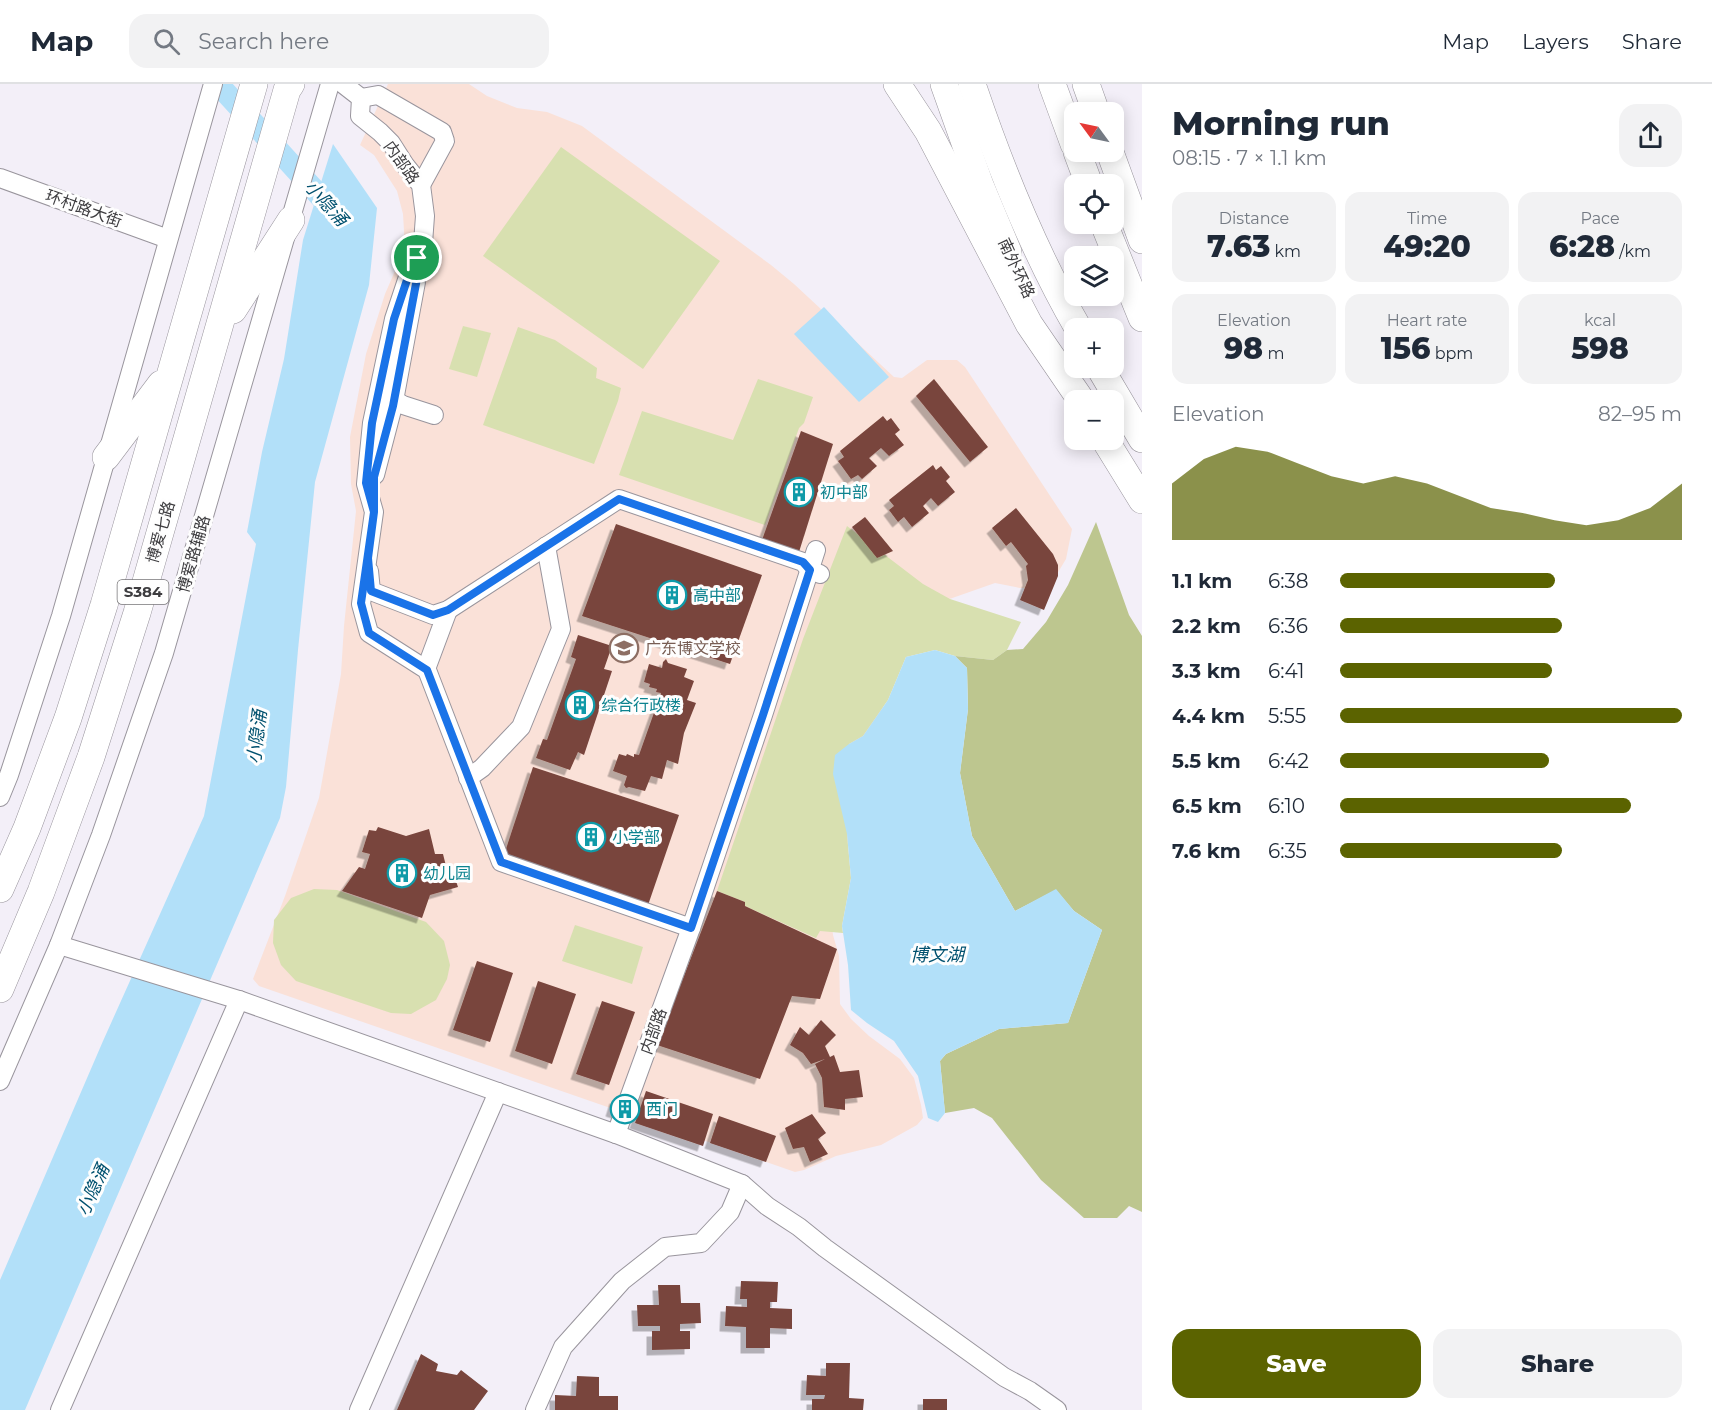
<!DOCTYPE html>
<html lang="en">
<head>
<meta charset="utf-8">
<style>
	:root { --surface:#fff; --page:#f2f2f3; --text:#1f2937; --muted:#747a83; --line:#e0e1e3; --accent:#5b6300 }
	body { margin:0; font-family:Montserrat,"Noto Sans SC",sans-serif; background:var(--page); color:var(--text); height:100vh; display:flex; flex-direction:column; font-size:22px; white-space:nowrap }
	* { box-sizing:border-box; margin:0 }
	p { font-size:20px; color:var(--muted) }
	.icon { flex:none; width:33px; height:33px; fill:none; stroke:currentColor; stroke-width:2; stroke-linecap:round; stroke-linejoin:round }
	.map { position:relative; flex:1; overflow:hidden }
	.panel { display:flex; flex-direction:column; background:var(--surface); width:570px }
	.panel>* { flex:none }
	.needle { width:39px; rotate:303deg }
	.tools { position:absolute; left:1064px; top:18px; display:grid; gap:12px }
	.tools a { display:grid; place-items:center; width:60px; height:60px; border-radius:12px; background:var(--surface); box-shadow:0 3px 15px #0003; font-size:30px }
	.pin { position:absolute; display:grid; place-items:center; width:51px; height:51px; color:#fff; margin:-26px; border:3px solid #fff; border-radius:50%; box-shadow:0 2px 6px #0007 }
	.round { display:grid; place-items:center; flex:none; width:63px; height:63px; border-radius:18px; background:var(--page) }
	.head { display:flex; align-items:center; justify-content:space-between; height:102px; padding:0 30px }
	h1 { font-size:33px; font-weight:800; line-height:45px }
	.figures { display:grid; grid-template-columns:repeat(3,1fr); gap:9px; height:102px; padding:6px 30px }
	.figures div { display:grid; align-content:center; border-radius:15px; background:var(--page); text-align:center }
	.figures b { font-size:30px; font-weight:800 }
	.figures small { font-size:16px; font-weight:400 }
	.figures p { font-size:16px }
	.chart { height:168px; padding:12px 30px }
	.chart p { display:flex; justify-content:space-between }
	.chart svg { width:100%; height:108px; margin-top:6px; fill:var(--accent); opacity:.7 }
	.button { display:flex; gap:12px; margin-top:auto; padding:12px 30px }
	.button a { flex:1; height:69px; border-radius:18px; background:var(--accent); color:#fff; font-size:24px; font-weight:800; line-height:69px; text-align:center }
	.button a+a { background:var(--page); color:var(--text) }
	ul { padding:0 30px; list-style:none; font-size:20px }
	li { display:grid; grid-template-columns:96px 72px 1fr; align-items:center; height:45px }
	li i { height:15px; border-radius:8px; background:var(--accent) }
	header { display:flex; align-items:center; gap:36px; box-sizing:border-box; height:84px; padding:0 30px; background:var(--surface); border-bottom:2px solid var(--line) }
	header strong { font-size:28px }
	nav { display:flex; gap:33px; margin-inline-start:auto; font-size:21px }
	.search { width:420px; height:54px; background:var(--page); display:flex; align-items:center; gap:15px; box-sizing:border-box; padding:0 21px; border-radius:18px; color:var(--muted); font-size:22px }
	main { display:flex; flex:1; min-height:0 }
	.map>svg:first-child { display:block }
	.education { fill:#fae1d8 }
	.green { fill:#d8e0b0 }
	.forest { fill:#bdc68f }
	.water { fill:#b2e0f9 }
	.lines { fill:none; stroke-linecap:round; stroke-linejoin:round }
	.river { stroke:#b2e0f9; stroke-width:22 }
	.building { fill:#79453c; filter:url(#shadow) }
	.minor-casing { stroke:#99959d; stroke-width:20 }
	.highway-casing { stroke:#99959d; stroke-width:28 }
	.minor { stroke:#fff; stroke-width:18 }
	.highway { stroke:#fff; stroke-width:27 }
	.route-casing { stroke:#fff; stroke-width:12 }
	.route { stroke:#1a73e8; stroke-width:8 }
	.labels { text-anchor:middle; stroke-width:6; stroke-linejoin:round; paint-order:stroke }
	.shield { fill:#fefefe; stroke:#777678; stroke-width:1.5 }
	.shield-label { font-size:15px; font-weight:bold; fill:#3d3c3f }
	.street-label { font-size:16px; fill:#3d3c3f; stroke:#fefefe }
	.culture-label { font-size:16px; fill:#0d838f; stroke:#fefefe; text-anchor:start }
	.education-label { font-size:16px; fill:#785e54; stroke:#fefefe; text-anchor:start }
	.water-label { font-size:18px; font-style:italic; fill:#01516f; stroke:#fefefe }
</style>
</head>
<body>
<header>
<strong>Map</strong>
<div class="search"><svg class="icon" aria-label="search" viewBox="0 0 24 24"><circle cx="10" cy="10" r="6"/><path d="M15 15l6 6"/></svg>Search here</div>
<nav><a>Map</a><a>Layers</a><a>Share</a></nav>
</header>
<main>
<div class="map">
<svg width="1142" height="1326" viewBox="0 0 1142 1326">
	<defs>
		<filter id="shadow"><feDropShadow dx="-5.5" dy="5.5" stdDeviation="0" flood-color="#0004"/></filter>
	</defs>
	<rect width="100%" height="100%" fill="#f3eff8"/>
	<!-- education -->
	<polygon class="education" points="388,0 469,0 487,12 517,24 547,28 582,42 771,181 794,200 894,293 902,294 927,276 957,276 965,283 1072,445 1066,475 1057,490 1040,504 1020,504 995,499 941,518 892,586 830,827 833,851 839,872 840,920 851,935 869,952 900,975 914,994 921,1021 923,1034 917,1041 881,1061 836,1072 804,1086 795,1088 259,902 253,895 285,812 319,714 341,590 344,542 356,427 351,400 350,353 366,270 385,210 405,164 403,130 397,107 374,71 360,61"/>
	<!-- green -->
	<g class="green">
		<polygon points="561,63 720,177 643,285 483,172"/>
		<polygon points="463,242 491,249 477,293 449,285"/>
		<polygon points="518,243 555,256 597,284 596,294 621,304 618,317 594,380 483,341"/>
		<polygon points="758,295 813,313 804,339 799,344 765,441 619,391 642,327 733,356"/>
		<polygon points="847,442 923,500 950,515 1021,538 1007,566 993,576 955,572 935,566 906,573 888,616 863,652 849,660 847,750 851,794 842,842 843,849 820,847 816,854 745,822 745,818 717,807 803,555"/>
		<polygon points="314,805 337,806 426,838 444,857 450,881 447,895 436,916 411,930 391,929 296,897 281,881 273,859 274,836 291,814"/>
		<polygon points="575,841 643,863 632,900 562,877"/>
	</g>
	<!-- forest -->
	<polygon class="forest" points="1096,438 1129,531 1142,552 1142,1128 1129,1122 1117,1134 1084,1134 1041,1096 992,1034 974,1024 945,1029 940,977 946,970 999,945 1068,939 1102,846 1074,827 1056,806 1015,827 972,752 960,689 968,625 967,584 955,572 993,576 1007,566 1023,565 1046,538 1068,501"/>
	<!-- water -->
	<g class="water">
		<polygon points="333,60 377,124 369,201 315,398 298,566 286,703 280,734 25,1326 0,1326 0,1196 103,957 204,732 256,460 247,448 262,368 284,275 303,156"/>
		<polygon points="824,223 889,293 859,318 794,250"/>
		<polygon points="935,566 955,572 967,584 968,625 960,689 972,752 1015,827 1056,805 1074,827 1102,846 1068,939 999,945 946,970 940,977 945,1029 938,1038 928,1034 918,992 894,957 867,939 851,926 848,881 842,842 851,794 847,750 833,690 835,671 849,660 863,652 888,616 906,573"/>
	</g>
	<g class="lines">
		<!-- river -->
		<polyline class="river" points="218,0 339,133"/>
	</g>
	<!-- building -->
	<g class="building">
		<polygon points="934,295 988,363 970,378 916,312"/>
		<polygon points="883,332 887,337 891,334 900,346 895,350 904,361 889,372 881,364 869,374 877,382 862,395 858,391 851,395 838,377 844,373 840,367"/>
		<polygon points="801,347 833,360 799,468 762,456"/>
		<polygon points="933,381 936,386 941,382 950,393 946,397 955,408 938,422 931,414 923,422 929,429 912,443 904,433 898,438 889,426 894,422 889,416"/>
		<polygon points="1016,424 1053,470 1058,481 1058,492 1044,526 1020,516 1028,496 1026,482 1028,480 1011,458 1006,462 992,444"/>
		<polygon points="865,433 893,467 877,474 852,443"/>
		<polygon points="616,440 762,491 730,580 582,532"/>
		<polygon points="578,551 612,562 604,585 612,587 584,671 578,668 570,686 536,674 543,655 547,656 576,575 571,573"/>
		<polygon points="666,575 668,579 687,585 684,593 694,597 687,616 696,619 684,649 678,680 667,676 662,695 651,692 645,707 629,703 626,704 624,701 627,692 613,687 619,670 626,672 627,670 634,673 634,670 639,671 661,609 656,608 657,605 649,603 650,600 644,598 649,580 662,584 663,578"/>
		<polygon points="533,683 679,731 647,824 503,774"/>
		<polygon points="378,743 406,752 429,745 435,770 443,770 448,790 453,788 458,803 430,811 422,834 342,807 359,783 365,785 370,770 362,768 369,746 376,747"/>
		<polygon points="717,807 745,818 745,822 837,865 820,915 792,912 760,995 657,961"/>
		<polygon points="477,877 513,889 490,958 453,946"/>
		<polygon points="538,897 576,910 552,980 515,967"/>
		<polygon points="602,917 635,928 609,1001 576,990"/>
		<polygon points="821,936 836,951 825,962 830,973 834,971 840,988 859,986 863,1013 845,1015 845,1026 824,1023 822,994 815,980 825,975 811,980 803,969 790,961 800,943 809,951"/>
		<polygon points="646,1007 713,1030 703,1062 635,1039"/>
		<polygon points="615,1014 639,1023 635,1035 611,1027"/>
		<polygon points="812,1030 826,1049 818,1055 828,1070 810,1078 804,1063 793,1065 785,1044"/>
		<polygon points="719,1032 776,1052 766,1078 710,1059"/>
		<polygon points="741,1197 778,1198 777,1218 770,1218 770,1224 792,1225 792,1245 770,1244 770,1264 746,1264 746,1243 725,1242 726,1222 747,1223 747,1215 740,1215"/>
		<polygon points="658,1201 680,1201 681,1219 700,1219 701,1239 680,1240 680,1247 690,1247 690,1265 652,1266 652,1247 660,1247 660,1242 638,1242 637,1221 659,1221"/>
		<polygon points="421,1270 438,1280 436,1287 457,1291 461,1286 488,1307 474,1326 397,1326"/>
		<polygon points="826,1279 850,1279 849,1314 864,1315 863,1326 812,1326 812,1315 824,1315 825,1311 806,1311 807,1291 826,1292"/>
		<polygon points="577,1292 599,1293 599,1312 618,1312 618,1326 555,1326 555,1311 576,1312"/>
		<rect x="923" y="1315" width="24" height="11"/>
	</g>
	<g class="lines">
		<!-- minor casing -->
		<g class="minor-casing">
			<g id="minor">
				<polyline points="343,0 361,14 360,32 380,48 391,59 405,81 421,101 425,132 423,159 409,190 394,235 372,339 366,400 374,428 361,520 369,549 427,586 501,778 691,844 763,631 816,466"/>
				<polyline points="361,14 378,11 442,48 445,57 421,101"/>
				<polyline points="0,94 168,155"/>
				<polyline points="386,311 403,321 434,331"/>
				<polyline points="375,391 393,322 416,198"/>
				<polyline points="369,487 371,507 433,531 448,526 619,415 803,478 810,486 820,490"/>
				<polyline points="426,585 448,526"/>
				<polyline points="468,694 482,684 521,643 561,545 546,462"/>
				<polyline points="0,713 9,691 61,532 213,0"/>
				<polyline points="59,861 239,916 616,1050 742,1100 767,1122 799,1143 825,1164 1004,1293 1030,1307 1057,1326"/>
				<polyline points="0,997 59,861 101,751 164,569 330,0"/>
				<polyline points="616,1050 691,844"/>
				<polyline points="60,1326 239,916"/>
				<polyline points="359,1326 498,1008"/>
				<polyline points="535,1326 563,1263 622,1197 665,1163 701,1159 730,1128 742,1100"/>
			</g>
		</g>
		<!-- highway casing -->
		<g class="highway-casing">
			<g id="highway">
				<polyline points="897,0 928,47 1029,240 1081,316"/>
				<polyline points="944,0 980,101 1008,168"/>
				<path d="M972,0C1000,83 1034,168 1078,244"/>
				<polyline points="1052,0 1074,60"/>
				<polyline points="1086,0 1096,28"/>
				<polyline points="1077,68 1089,100"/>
				<polyline points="1110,68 1142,156"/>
				<polyline points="1104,140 1142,234"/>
				<polyline points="233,226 291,136"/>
				<polyline points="1100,284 1142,355"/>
				<polyline points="1105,356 1142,416"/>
				<polyline points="106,373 161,300"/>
				<polyline points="0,805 27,744 68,634 104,521 254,0"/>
				<polyline points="0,905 41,808 91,673 137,529 287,6 291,0"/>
			</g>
		</g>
		<!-- minor -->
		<use href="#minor" class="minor"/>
		<!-- highway -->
		<use href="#highway" class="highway"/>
	</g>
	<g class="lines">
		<!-- route casing -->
		<g class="route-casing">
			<polyline id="route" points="417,174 418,189 393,322 374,393 374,428 361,519 369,549 427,586 501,778 691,844 763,631 810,486 803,478 619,415 448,526 433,531 371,507 368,474 374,428 366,399 372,339 394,235 409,190 417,174"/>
		</g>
		<!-- route -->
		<use href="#route" class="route"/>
	</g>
	<!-- icons -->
	<defs>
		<g id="building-ring" transform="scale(1.5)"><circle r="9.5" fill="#fefefe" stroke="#0f9aa8" stroke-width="1.5"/><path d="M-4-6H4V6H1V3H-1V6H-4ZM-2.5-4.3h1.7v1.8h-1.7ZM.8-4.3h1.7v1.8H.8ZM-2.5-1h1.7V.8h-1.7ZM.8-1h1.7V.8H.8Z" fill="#0f9aa8"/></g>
		<g id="school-ring" transform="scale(1.5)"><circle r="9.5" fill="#fefefe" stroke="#8d6e63" stroke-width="1.5"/><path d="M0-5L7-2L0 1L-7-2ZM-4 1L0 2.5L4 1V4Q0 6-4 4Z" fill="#8d6e63"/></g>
	</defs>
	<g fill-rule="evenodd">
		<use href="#building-ring" x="799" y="408"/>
		<use href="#building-ring" x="672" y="511"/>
		<use href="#school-ring" x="624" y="564"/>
		<use href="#building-ring" x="580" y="621"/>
		<use href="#building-ring" x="591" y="753"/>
		<use href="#building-ring" x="402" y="789"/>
		<use href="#building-ring" x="625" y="1025"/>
	</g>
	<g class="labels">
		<!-- shield labels -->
		<rect class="shield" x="117.5" y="496" width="51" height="24" rx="4.5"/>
		<g class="shield-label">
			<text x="143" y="513">S384</text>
		</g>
		<!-- street labels -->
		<g class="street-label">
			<text transform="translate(402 78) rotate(55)" y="6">内部路</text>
			<text transform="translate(84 124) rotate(20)" y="6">环村路大街</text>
			<text transform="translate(1017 184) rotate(65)" y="6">南外环路</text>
			<text transform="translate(160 448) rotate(-74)" y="6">博爱七路</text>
			<text transform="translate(193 470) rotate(-74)" y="6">博爱路辅路</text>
			<text transform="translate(653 947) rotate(-70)" y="6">内部路</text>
		</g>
		<!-- culture labels -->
		<g class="culture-label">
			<text x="820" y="414">初中部</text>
			<text x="693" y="517">高中部</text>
			<text x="601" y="627">综合行政楼</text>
			<text x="612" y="759">小学部</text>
			<text x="423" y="795">幼儿园</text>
			<text x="646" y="1031">西门</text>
		</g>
		<!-- education labels -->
		<g class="education-label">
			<text x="645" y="570">广东博文学校</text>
		</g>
		<!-- water labels -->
		<g class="water-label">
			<text transform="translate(326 119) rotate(48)" y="6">小隐涌</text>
			<text transform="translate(257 653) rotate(-83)" y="6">小隐涌</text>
			<text x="937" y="877">博文湖</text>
			<text transform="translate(93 1106) rotate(-66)" y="6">小隐涌</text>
		</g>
	</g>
</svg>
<div class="tools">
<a><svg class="needle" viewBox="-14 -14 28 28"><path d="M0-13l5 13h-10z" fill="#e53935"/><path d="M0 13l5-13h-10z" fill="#747a83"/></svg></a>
<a><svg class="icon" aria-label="locate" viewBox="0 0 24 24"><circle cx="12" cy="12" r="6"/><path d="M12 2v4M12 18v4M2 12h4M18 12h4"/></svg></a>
<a><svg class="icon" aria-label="layers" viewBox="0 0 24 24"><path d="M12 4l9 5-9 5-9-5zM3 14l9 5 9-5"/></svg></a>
<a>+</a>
<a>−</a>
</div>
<div class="pin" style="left:417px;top:174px;background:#1e9e55"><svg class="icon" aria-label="arrive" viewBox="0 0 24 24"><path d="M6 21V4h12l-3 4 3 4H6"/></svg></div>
</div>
<section class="panel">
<div class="head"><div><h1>Morning run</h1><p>08:15 · 7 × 1.1 km</p></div><a class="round"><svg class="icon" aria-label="share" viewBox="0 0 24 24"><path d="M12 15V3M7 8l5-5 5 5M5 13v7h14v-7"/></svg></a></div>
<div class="figures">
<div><p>Distance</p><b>7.63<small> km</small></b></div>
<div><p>Time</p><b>49:20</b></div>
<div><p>Pace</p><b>6:28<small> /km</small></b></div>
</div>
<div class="figures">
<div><p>Elevation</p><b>98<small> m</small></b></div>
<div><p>Heart rate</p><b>156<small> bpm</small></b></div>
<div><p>kcal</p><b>598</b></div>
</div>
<div class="chart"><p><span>Elevation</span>82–95 m</p>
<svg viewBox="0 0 160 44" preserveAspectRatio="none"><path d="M0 44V21L10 11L20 6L30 8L40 13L50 18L60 21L70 18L80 21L90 26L100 31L110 33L120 36L130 38L140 36L150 31L160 21V44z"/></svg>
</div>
<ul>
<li><b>1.1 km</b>6:38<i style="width:63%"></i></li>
<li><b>2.2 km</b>6:36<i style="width:65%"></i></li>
<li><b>3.3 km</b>6:41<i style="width:62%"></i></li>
<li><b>4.4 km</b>5:55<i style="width:100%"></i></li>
<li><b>5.5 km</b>6:42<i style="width:61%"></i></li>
<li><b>6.5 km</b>6:10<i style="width:85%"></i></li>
<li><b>7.6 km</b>6:35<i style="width:65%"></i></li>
</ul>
<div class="button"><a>Save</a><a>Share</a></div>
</section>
</main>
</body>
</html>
